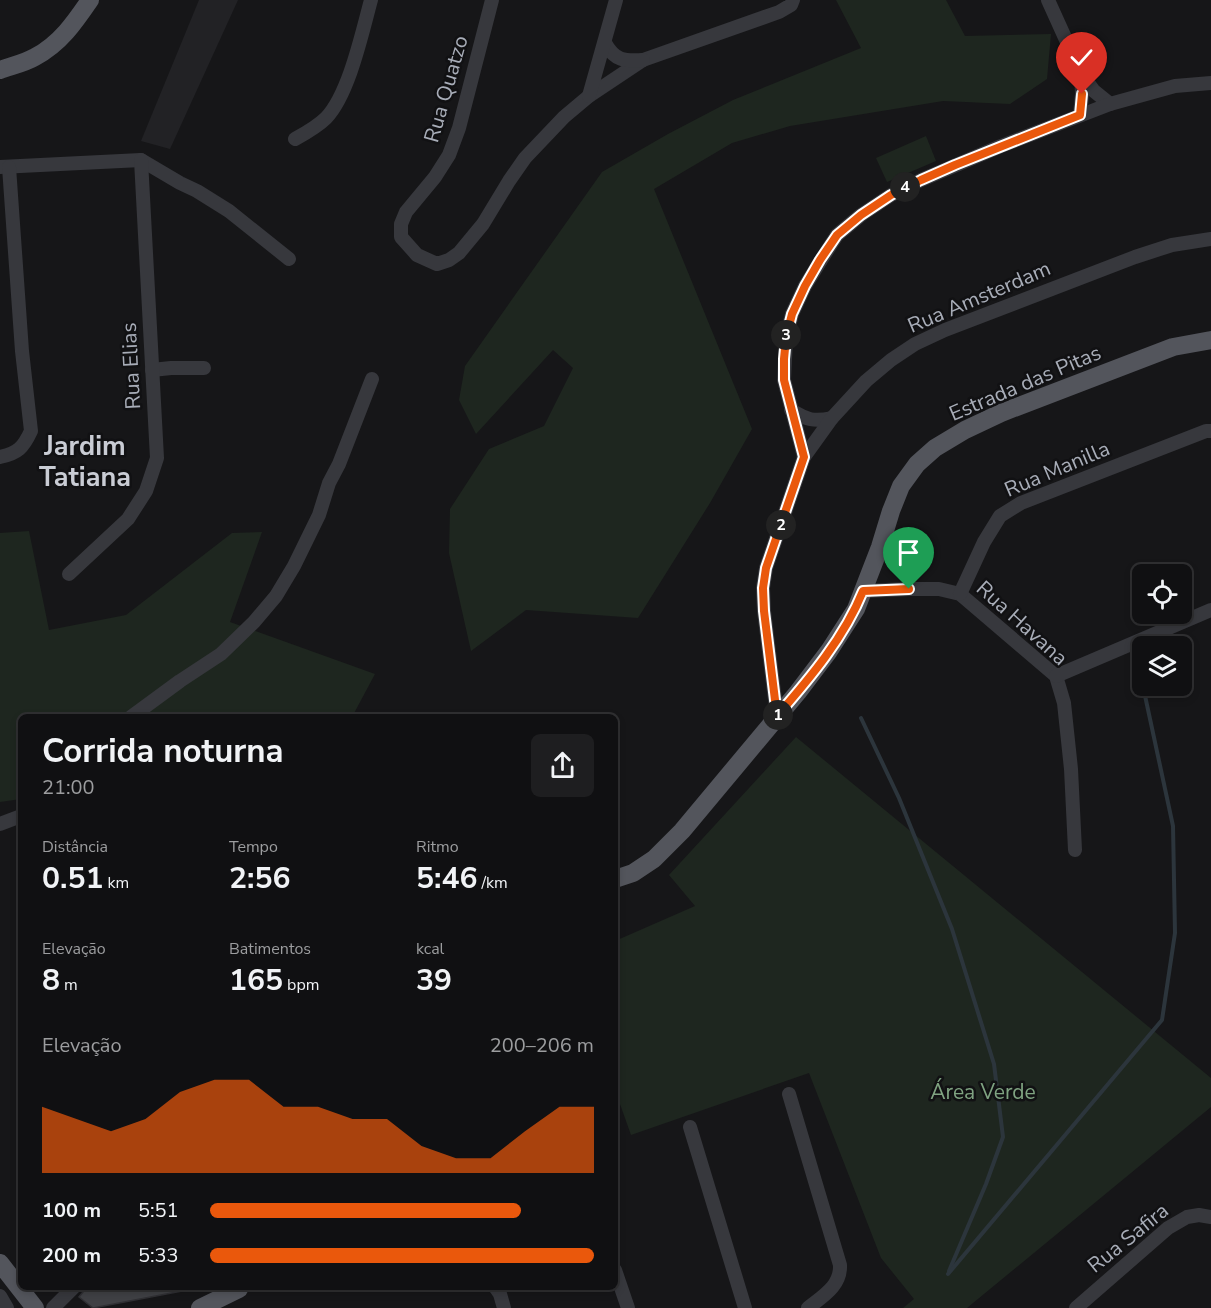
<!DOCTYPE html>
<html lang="pt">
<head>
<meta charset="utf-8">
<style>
	:root { --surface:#101012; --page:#1e1e20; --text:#f1f3f6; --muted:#9c9d9f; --line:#303032; --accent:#ea580c }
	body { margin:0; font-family:"Nunito Sans",sans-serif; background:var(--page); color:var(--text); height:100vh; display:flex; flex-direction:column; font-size:22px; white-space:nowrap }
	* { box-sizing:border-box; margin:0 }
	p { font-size:20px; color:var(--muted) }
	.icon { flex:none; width:33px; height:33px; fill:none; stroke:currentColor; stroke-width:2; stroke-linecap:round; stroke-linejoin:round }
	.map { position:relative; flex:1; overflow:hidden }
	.side { position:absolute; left:18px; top:714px; width:600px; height:576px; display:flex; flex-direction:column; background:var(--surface); border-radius:9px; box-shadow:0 3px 9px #0003,0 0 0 2px var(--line) }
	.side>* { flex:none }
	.buttons { position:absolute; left:1132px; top:564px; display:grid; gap:12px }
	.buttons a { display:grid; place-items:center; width:60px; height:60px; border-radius:9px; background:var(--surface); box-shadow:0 3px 9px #0003,0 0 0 2px var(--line); font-size:30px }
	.pin { position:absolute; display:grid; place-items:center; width:51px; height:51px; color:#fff; margin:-62px -26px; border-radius:50% 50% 50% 0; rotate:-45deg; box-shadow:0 0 6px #0007 }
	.pin .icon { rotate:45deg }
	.km { position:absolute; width:30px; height:30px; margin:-15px; border-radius:50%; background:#222; color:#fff; font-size:16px; line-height:30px; text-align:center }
	.round { display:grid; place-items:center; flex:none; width:63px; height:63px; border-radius:9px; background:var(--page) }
	.overview { display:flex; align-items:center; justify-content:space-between; height:102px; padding:0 24px }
	h1 { font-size:33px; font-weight:700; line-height:45px }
	.figures { display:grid; grid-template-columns:repeat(3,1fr); gap:9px; height:102px; padding:6px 24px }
	.figures div { display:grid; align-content:center }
	.figures b { font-size:30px; font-weight:700 }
	.figures small { font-size:16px; font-weight:400 }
	.figures p { font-size:16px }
	.chart { height:168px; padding:12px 24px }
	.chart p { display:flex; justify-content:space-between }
	.chart svg { width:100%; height:108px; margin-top:6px; fill:var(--accent); opacity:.7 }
	ul { padding:0 24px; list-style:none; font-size:20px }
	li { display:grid; grid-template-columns:96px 72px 1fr; align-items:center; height:45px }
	li i { height:15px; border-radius:8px; background:var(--accent) }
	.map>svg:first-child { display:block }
	.built { fill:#222225 }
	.green { fill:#1e261f }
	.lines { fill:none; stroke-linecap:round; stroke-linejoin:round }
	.stream { stroke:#2c353c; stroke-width:4 }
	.building { fill:#404145; stroke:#303034; stroke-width:1.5 }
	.minor { stroke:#37383d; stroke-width:14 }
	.major { stroke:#53555c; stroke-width:18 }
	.route-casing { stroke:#fff; stroke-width:12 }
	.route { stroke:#ea580c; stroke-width:8 }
	.labels { text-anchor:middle; stroke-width:5; stroke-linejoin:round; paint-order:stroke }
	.street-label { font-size:21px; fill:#a8adb8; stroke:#111113 }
	.park-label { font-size:21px; fill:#7fa381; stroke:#111113 }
	.district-label { font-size:27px; font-weight:bold; fill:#c9ccd4; stroke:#111113 }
</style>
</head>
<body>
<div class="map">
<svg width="1211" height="1308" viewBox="0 0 1211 1308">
	<rect width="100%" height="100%" fill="#161618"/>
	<!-- built -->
	<polygon class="built" points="199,0 238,0 170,149 141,141"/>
	<!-- green -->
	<g class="green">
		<polygon points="836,0 946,0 965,36 1051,34 1047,79 1010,104 943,101 790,126 732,143 654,189 752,429 710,503 638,618 526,610 471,651 449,553 450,509 489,449 544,426 573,368 553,350 476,434 459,400 465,366 602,172 668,134 733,100 861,48"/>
		<polygon points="926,136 936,161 887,182 876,158"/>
		<polygon points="29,531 49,630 126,615 232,533 262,532 230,622 375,674 352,717 21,717 21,799 0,802 0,533"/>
		<polygon points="796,737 1211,1078 1211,1107 967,1308 903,1308 914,1299 881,1258 809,1073 631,1135 615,1090 615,941 695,906 669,875"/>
	</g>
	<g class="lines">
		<!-- stream -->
		<g class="stream">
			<polyline points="861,718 899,798 952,929 994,1064 1003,1137 986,1184 949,1271"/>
			<polyline points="948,1274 1162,1020 1175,933 1173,826 1144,691"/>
		</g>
	</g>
	<!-- building -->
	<polygon class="building" points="87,1287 203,1287 93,1308 79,1297"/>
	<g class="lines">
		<!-- minor -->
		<g class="minor">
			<polyline points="492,0 459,128 449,155 435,177 406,212 401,224 401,237 417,255 437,264 449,260 459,253 483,224 509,181 525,158 564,117 589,96 643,60 779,12 791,5 793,0"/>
			<polyline points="1048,0 1081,73 1094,91 1110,104"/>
			<path d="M605,43C615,61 624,61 643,60"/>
			<polyline points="589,96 616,0"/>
			<polyline points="1080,115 1082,94 1081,73"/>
			<path d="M295,139C306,133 317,127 326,118C349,94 362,33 371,0"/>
			<polyline points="0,167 141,160 180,183 197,191 229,211 289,259"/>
			<polyline points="152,370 171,368 204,368"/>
			<path d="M791,410C807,420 814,422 832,418"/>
			<path d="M0,457C18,453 23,448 31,431L22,351L9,167"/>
			<polyline points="804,457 784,380 786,338 792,314 805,286 821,260 837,235 861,215 891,195 921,180 1001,146 1110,104 1175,86 1211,83"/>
			<polyline points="69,574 128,519 146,491 157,458 141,160"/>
			<polyline points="863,591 909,589 939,589 960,594 1056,676 1064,703 1071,769 1075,850"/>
			<polyline points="960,594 984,542 1000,516 1021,503 1206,431 1211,431"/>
			<polyline points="1056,676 1211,610"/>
			<polyline points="777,716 764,611 763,588 766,568 804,457 832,418 866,381 891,360 915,344 945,330 1135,257 1172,245 1211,239"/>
			<polyline points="131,717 180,681 221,654 254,622 276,596 294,566 319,515 329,483 339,464 372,379"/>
			<polyline points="0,824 21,816"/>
			<path d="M789,1094L840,1265C841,1286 823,1296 808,1308"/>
			<polyline points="690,1127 745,1308"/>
			<polyline points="615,1270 628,1308"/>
			<polyline points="495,1287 500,1294 504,1308"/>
			<polyline points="0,1296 7,1308"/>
			<polyline points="53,1308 74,1287"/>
			<polyline points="1076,1308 1168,1228 1187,1217 1199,1215 1211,1217"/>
		</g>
		<!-- major -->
		<g class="major">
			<path d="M0,70C11,66 25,63 35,57C60,44 75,22 90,0"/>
			<polyline points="615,879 633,873 654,859 682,831 798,692 829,651 856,609 880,547 891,511 901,486 917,464 935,448 965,430 1001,413 1173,347 1211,340"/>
			<polyline points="0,1263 35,1308"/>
			<polyline points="200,1308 239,1289"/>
		</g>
	</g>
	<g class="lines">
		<!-- route casing -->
		<g class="route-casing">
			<path id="route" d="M909,589L863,591C844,638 810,678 777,716L764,611L763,588L766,568L804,457L784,380V359L786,338L792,314L805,286L820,260L837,235L861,215L891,195L921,180L955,165L1080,115L1082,94"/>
		</g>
		<!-- route -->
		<use href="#route" class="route"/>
	</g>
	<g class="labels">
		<!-- street labels -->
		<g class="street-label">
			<text transform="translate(446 89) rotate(-74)" y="7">Rua Quatzo</text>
			<text transform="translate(979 297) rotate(-23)" y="7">Rua Amsterdam</text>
			<text transform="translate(131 366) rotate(-93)" y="7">Rua Elias</text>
			<text transform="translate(1025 383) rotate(-23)" y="7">Estrada das Pitas</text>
			<text transform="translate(1057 469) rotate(-23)" y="7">Rua Manilla</text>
			<text transform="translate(1022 623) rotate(42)" y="7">Rua Havana</text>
			<text transform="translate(1128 1238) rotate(-39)" y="7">Rua Safira</text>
		</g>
		<!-- park labels -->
		<g class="park-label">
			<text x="983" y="1099">Área Verde</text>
		</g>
		<!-- district labels -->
		<g class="district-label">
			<text x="85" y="455">Jardim<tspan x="85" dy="31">Tatiana</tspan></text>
		</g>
	</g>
</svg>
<div class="buttons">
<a><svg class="icon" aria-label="locate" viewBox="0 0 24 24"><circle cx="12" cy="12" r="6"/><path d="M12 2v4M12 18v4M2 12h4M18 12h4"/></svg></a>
<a><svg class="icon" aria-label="layers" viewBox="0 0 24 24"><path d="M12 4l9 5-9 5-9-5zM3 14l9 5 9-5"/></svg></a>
</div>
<div class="pin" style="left:909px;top:589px;background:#1e9e55"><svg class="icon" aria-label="arrive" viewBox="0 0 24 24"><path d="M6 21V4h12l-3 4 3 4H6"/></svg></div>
<div class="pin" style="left:1082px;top:94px;background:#d93025"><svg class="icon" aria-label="check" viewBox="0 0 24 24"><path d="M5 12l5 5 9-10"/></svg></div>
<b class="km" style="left:778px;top:715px">1</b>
<b class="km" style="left:781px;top:525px">2</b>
<b class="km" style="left:786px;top:335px">3</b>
<b class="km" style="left:905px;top:187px">4</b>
<section class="side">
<div class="overview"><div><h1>Corrida noturna</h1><p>21:00</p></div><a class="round"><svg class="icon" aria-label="share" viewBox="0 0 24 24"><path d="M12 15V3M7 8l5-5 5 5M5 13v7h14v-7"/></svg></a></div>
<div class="figures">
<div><p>Distância</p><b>0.51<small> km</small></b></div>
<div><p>Tempo</p><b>2:56</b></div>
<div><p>Ritmo</p><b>5:46<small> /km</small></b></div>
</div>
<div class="figures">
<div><p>Elevação</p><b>8<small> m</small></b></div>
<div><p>Batimentos</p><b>165<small> bpm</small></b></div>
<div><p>kcal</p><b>39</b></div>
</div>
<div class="chart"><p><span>Elevação</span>200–206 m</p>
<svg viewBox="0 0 160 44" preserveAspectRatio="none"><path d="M0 44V17L10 22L20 27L30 22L40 11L50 6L60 6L70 17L80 17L90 22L100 22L110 33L120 38L130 38L140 27L150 17L160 17V44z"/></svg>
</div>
<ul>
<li><b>100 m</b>5:51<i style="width:81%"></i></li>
<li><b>200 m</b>5:33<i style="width:100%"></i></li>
</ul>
</section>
</div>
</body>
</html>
